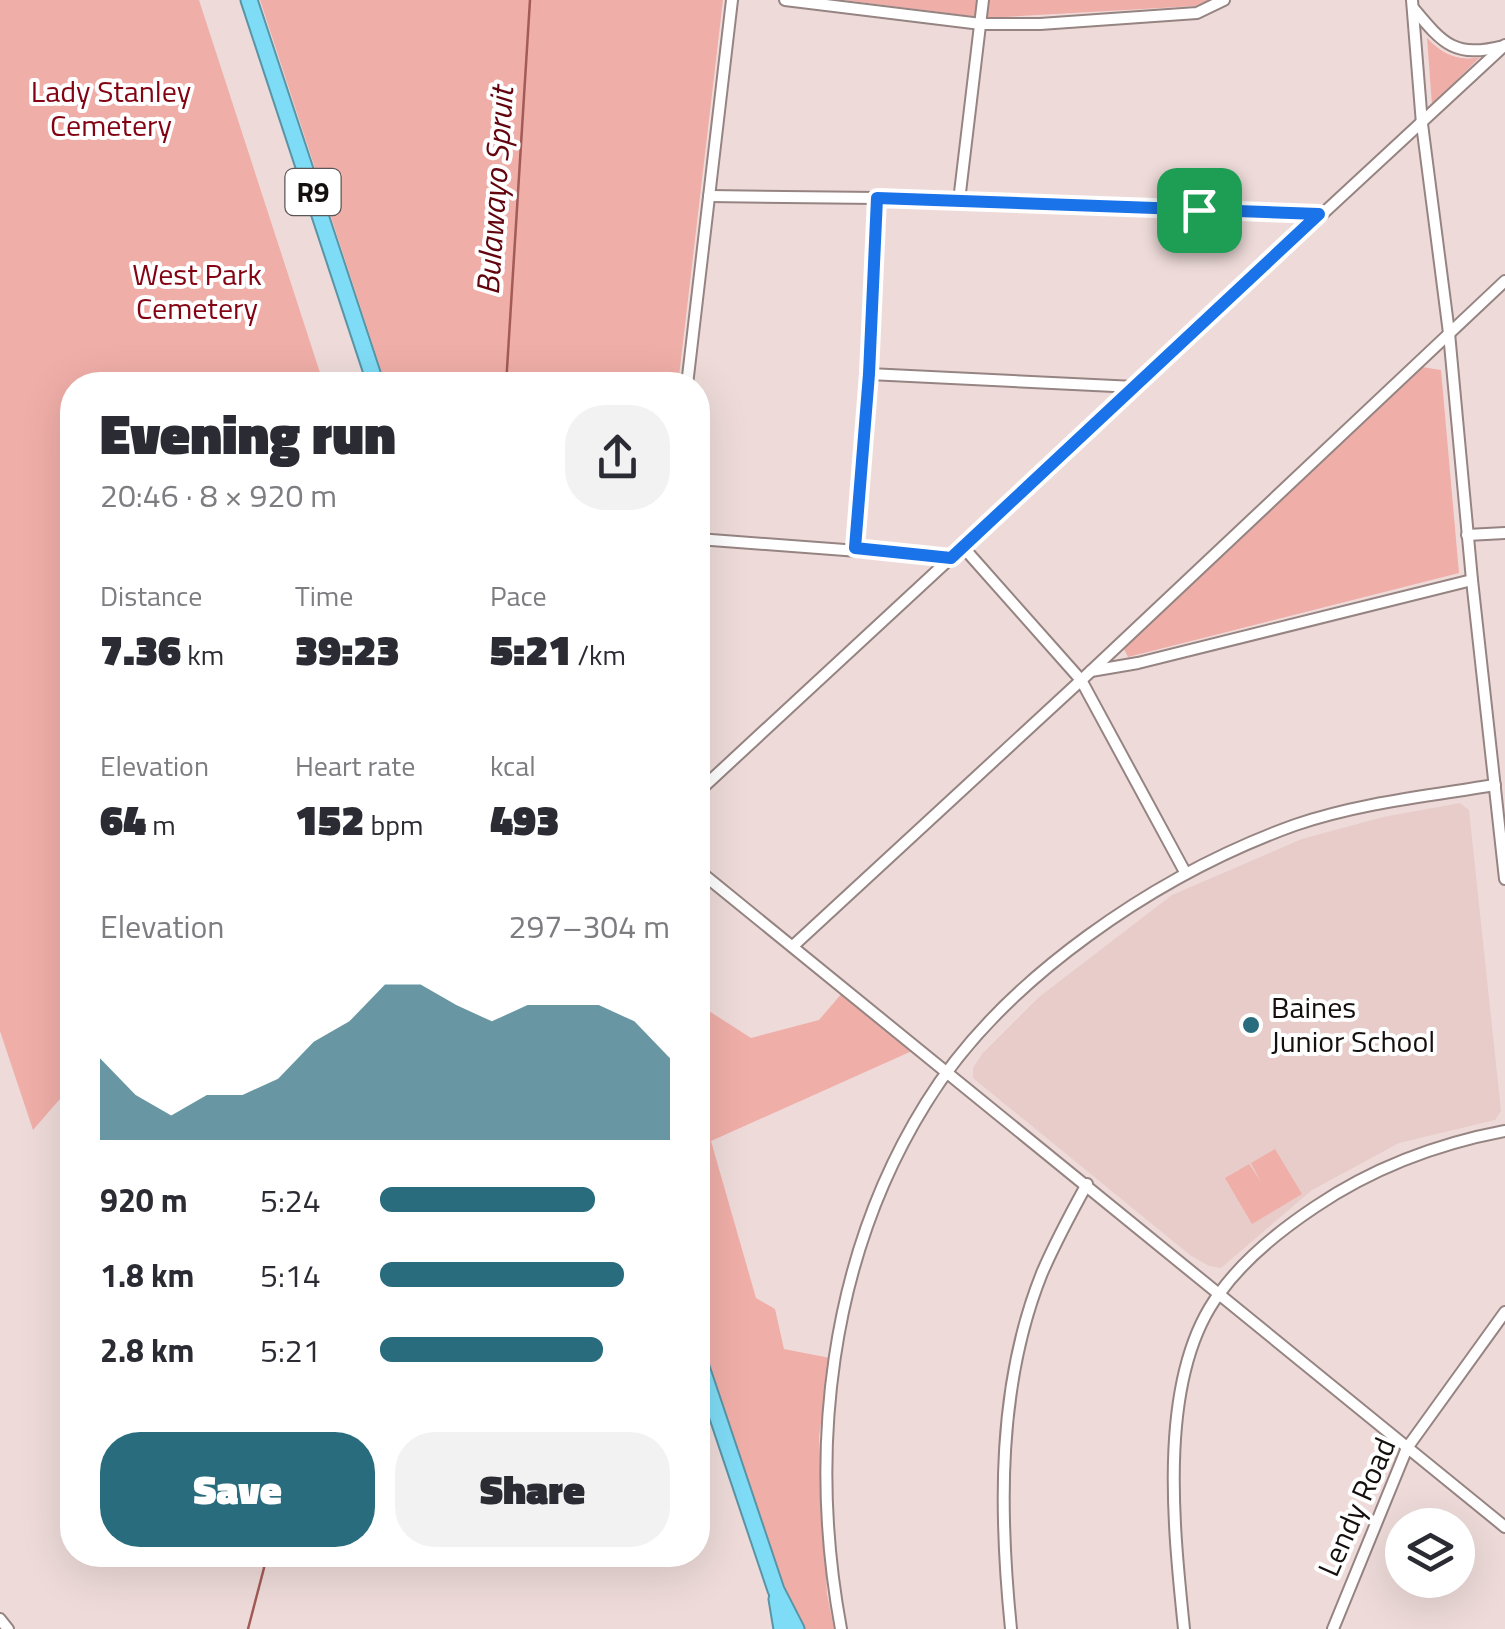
<!DOCTYPE html>
<html lang="en">
<head>
<meta charset="utf-8">
<style>
	:root { --surface:#fff; --page:#f2f2f3; --text:#2b2b33; --muted:#7c7c81; --accent:#296c7d }
	body { margin:0; font-family:"Titillium Web",sans-serif; background:var(--page); color:var(--text); height:100vh; display:flex; flex-direction:column; font-size:38px; white-space:nowrap }
	* { box-sizing:border-box; margin:0 }
	p { font-size:32px; color:var(--muted) }
	.icon { flex:none; width:55px; height:55px; fill:none; stroke:currentColor; stroke-width:2; stroke-linecap:round; stroke-linejoin:round }
	.map { position:relative; flex:1; overflow:hidden }
	.panel { position:absolute; left:60px; top:372px; width:650px; height:1195px; display:flex; flex-direction:column; background:var(--surface); border-radius:40px; box-shadow:0 10px 40px #0002 }
	.panel>* { flex:none }
	.fabs { position:absolute; left:1385px; top:1508px; display:grid; gap:20px }
	.fabs a { display:grid; place-items:center; width:90px; height:90px; border-radius:50%; background:var(--surface); box-shadow:0 10px 40px #0002; font-size:50px }
	.pin { position:absolute; display:grid; place-items:center; width:85px; height:85px; color:#fff; margin:-42px; border-radius:20px; box-shadow:0 5px 15px #0006 }
	.round { display:grid; place-items:center; flex:none; width:105px; height:105px; border-radius:40px; background:var(--page) }
	.headline { display:flex; align-items:center; justify-content:space-between; height:170px; padding:0 40px }
	h1 { font-size:55px; font-weight:800; line-height:75px }
	.stats { display:grid; grid-template-columns:repeat(3,1fr); gap:15px; height:170px; padding:10px 40px }
	.stats div { display:grid; align-content:center }
	.stats b { font-size:42px; font-weight:800 }
	.stats small { font-size:28px; font-weight:400 }
	.stats p { font-size:28px }
	.chart { height:280px; padding:20px 40px }
	.chart p { display:flex; justify-content:space-between }
	.chart svg { width:100%; height:180px; margin-top:10px; fill:var(--accent); opacity:.7 }
	.primary-button { display:flex; gap:20px; margin-top:auto; padding:20px 40px }
	.primary-button a { flex:1; height:115px; border-radius:40px; background:var(--accent); color:#fff; font-size:40px; font-weight:800; line-height:115px; text-align:center }
	.primary-button a+a { background:var(--page); color:var(--text) }
	ul { padding:0 40px; list-style:none; font-size:32px }
	li { display:grid; grid-template-columns:160px 120px 1fr; align-items:center; height:75px }
	li i { height:25px; border-radius:12px; background:var(--accent) }
	.map>svg:first-child { display:block }
	.built { fill:#e7ccc9 }
	.green { fill:#f0aea8 }
	.lines { fill:none; stroke-linecap:round; stroke-linejoin:round }
	.stream { stroke:#a25b56; stroke-width:2.5 }
	.minor-casing { stroke:#958482; stroke-width:14 }
	.highway-casing { stroke:#5a94a5; stroke-width:19 }
	.minor { stroke:#fff; stroke-width:10 }
	.highway { stroke:#7fdcf6; stroke-width:15 }
	.route-casing { stroke:#fff; stroke-width:20 }
	.route { stroke:#1a73e8; stroke-width:12 }
	.poi-dot { fill:#296c7d; stroke:#fff; stroke-width:4 }
	.labels { text-anchor:middle; stroke-width:8; stroke-linejoin:round; paint-order:stroke }
	.shield { fill:#fff; stroke:#5b5756; stroke-width:2.5 }
	.shield-label { font-size:28px; font-weight:bold; fill:#150f0e }
	.park-label { font-size:30px; fill:#830313; stroke:#fff }
	.poi-label { font-size:30px; fill:#150f0e; stroke:#fff; text-anchor:start }
	.street-label { font-size:30px; fill:#150f0e; stroke:#fff }
	.water-label { font-size:32px; font-style:italic; fill:#62040d; stroke:#fff }
</style>
</head>
<body>
<div class="map">
<svg width="1505" height="1629" viewBox="0 0 1505 1629">
	<rect width="100%" height="100%" fill="#eedbd9"/>
	<!-- built -->
	<polygon class="built" points="1460,803 1469,810 1501,1111 1495,1120 1399,1143 1312,1190 1221,1268 1209,1266 1190,1255 973,1078 973,1068 982,1054 1039,997 1172,895 1302,839 1383,817"/>
	<!-- green -->
	<g class="green">
		<polygon points="0,0 199,0 324,385 72,385 72,1085 33,1130 0,1031"/>
		<polygon points="260,0 723,0 678,385 386,385"/>
		<polygon points="843,0 1212,0 1195,6 987,18"/>
		<path d="M1427,38C1442,54 1458,62 1480,57L1432,105Z"/>
		<polygon points="1422,367 1441,370 1459,573 1128,657 1123,647"/>
		<polygon points="843,992 912,1051 711,1141 756,1298 775,1309 784,1349 830,1358 819,1437 827,1594 834,1629 803,1629 780,1583 698,1333 698,1004 751,1038 819,1020"/>
		<polygon points="1275,1149 1302,1194 1252,1224 1225,1178 1249,1164 1261,1182 1251,1163"/>
	</g>
	<g class="lines">
		<!-- stream -->
		<g class="stream">
			<polyline points="506,385 530,0"/>
			<polyline points="248,1629 264,1568 264,1555"/>
		</g>
		<!-- minor casing -->
		<g class="minor-casing">
			<g id="minor">
				<polyline points="785,0 981,24 1040,24 1197,13 1224,0"/>
				<polyline points="1412,0 1422,124 1449,333 1472,580 1505,879"/>
				<path d="M1414,9C1444,45 1455,58 1504,46"/>
				<polyline points="709,196 877,198 1319,214"/>
				<polyline points="959,201 983,0"/>
				<polyline points="869,374 1135,387"/>
				<polyline points="687,385 732,0"/>
				<polyline points="1467,535 1505,533"/>
				<polyline points="698,539 951,558"/>
				<polyline points="963,547 1081,680 1185,872"/>
				<polyline points="855,549 869,374 877,198"/>
				<polyline points="1091,671 1138,663 1472,580"/>
				<polyline points="698,792 1505,45"/>
				<polyline points="698,870 1505,1527"/>
				<polyline points="793,946 1090,672 1505,281"/>
				<polyline points="0,1619 8,1629"/>
				<path d="M841,1629C808,1451 829,1259 926,1103C1003,978 1159,874 1295,825C1359,803 1428,796 1495,785"/>
				<path d="M1011,1629C999,1511 997,1385 1042,1273C1055,1243 1071,1213 1087,1184"/>
				<path d="M1184,1629C1174,1531 1156,1378 1219,1294C1244,1259 1279,1231 1315,1207C1373,1168 1436,1144 1505,1131"/>
				<polyline points="1333,1629 1407,1448 1505,1312"/>
			</g>
		</g>
		<!-- highway casing -->
		<g class="highway-casing">
			<g id="highway">
				<polyline points="249,0 376,385"/>
				<polyline points="698,1358 776,1590 796,1629"/>
				<polyline points="777,1599 782,1629"/>
			</g>
		</g>
		<!-- minor -->
		<use href="#minor" class="minor"/>
		<!-- highway -->
		<use href="#highway" class="highway"/>
	</g>
	<g class="lines">
		<!-- route casing -->
		<g class="route-casing">
			<polygon id="route" points="877,198 1319,214 951,558 855,548 869,374"/>
		</g>
		<!-- route -->
		<use href="#route" class="route"/>
	</g>
	<!-- markers -->
	<circle class="poi-dot" cx="1251" cy="1025" r="10"/>
	<g class="labels">
		<!-- shield labels -->
		<rect class="shield" x="285.5" y="169" width="55" height="46" rx="8"/>
		<g class="shield-label">
			<text x="313" y="202">R9</text>
		</g>
		<!-- park labels -->
		<g class="park-label">
			<text x="111" y="102">Lady Stanley<tspan x="111" dy="34">Cemetery</tspan></text>
			<text x="197" y="285">West Park<tspan x="197" dy="34">Cemetery</tspan></text>
		</g>
		<!-- poi labels -->
		<g class="poi-label">
			<text x="1271" y="1018">Baines<tspan x="1271" dy="34">Junior School</tspan></text>
		</g>
		<!-- street labels -->
		<g class="street-label">
			<text transform="translate(1357 1507) rotate(-66)" y="10">Lendy Road</text>
		</g>
		<!-- water labels -->
		<g class="water-label">
			<text transform="translate(495 191) rotate(-86)" y="11">Bulawayo Spruit</text>
		</g>
	</g>
</svg>
<div class="fabs">
<a><svg class="icon" aria-label="layers" viewBox="0 0 24 24"><path d="M12 4l9 5-9 5-9-5zM3 14l9 5 9-5"/></svg></a>
</div>
<div class="pin" style="left:1199px;top:210px;background:#1e9e55"><svg class="icon" aria-label="arrive" viewBox="0 0 24 24"><path d="M6 21V4h12l-3 4 3 4H6"/></svg></div>
<section class="panel">
<div class="headline"><div><h1>Evening run</h1><p>20:46 · 8 × 920 m</p></div><a class="round"><svg class="icon" aria-label="share" viewBox="0 0 24 24"><path d="M12 15V3M7 8l5-5 5 5M5 13v7h14v-7"/></svg></a></div>
<div class="stats">
<div><p>Distance</p><b>7.36<small> km</small></b></div>
<div><p>Time</p><b>39:23</b></div>
<div><p>Pace</p><b>5:21<small> /km</small></b></div>
</div>
<div class="stats">
<div><p>Elevation</p><b>64<small> m</small></b></div>
<div><p>Heart rate</p><b>152<small> bpm</small></b></div>
<div><p>kcal</p><b>493</b></div>
</div>
<div class="chart"><p><span>Elevation</span>297–304 m</p>
<svg viewBox="0 0 160 44" preserveAspectRatio="none"><path d="M0 44V24L10 33L20 38L30 33L40 33L50 29L60 20L70 15L80 6L90 6L100 11L110 15L120 11L130 11L140 11L150 15L160 24V44z"/></svg>
</div>
<ul>
<li><b>920 m</b>5:24<i style="width:74%"></i></li>
<li><b>1.8 km</b>5:14<i style="width:84%"></i></li>
<li><b>2.8 km</b>5:21<i style="width:77%"></i></li>
</ul>
<div class="primary-button"><a>Save</a><a>Share</a></div>
</section>
</div>
</body>
</html>
